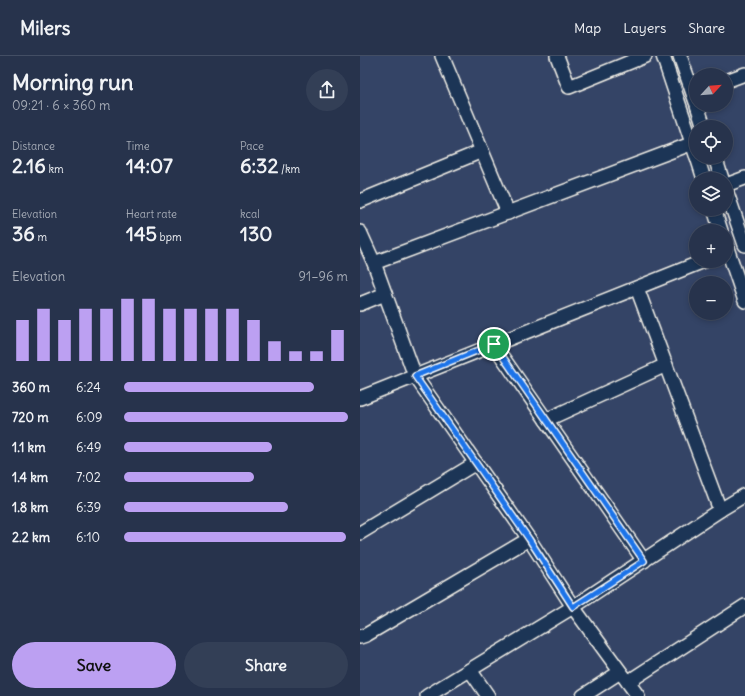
<!DOCTYPE html>
<html lang="en">
<head>
<meta charset="utf-8">
<style>
	:root { --surface:#27334c; --page:#333f56; --text:#f1f3f6; --muted:#a4aab5; --line:#434e64; --accent:#bca0f2 }
	body { margin:0; font-family:Delius,sans-serif; background:var(--page); color:var(--text); height:100vh; display:flex; flex-direction:column; font-size:15px; white-space:nowrap }
	* { box-sizing:border-box; margin:0 }
	p { font-size:13px; color:var(--muted) }
	.icon { flex:none; width:22px; height:22px; fill:none; stroke:currentColor; stroke-width:2; stroke-linecap:round; stroke-linejoin:round }
	.map { position:relative; flex:1; overflow:hidden }
	.panel { display:flex; flex-direction:column; background:var(--surface); width:360px }
	.panel>* { flex:none }
	.needle { width:26px; rotate:64deg }
	.fabs { position:absolute; left:329px; top:12px; display:grid; gap:8px }
	.fabs a { display:grid; place-items:center; width:44px; height:44px; border-radius:50%; background:var(--surface); box-shadow:0 2px 6px #0003,0 0 0 1px var(--line); font-size:20px }
	.pin { position:absolute; display:grid; place-items:center; width:34px; height:34px; color:#fff; margin:-17px; border:2px solid #fff; border-radius:50%; box-shadow:0 1px 4px #0007 }
	.round { display:grid; place-items:center; flex:none; width:42px; height:42px; border-radius:21px; background:var(--page) }
	.head { display:flex; align-items:center; justify-content:space-between; height:68px; padding:0 12px }
	h1 { font-size:22px; font-weight:700; line-height:30px }
	.metrics { display:grid; grid-template-columns:repeat(3,1fr); gap:6px; height:68px; padding:4px 12px }
	.metrics div { display:grid; align-content:center }
	.metrics b { font-size:20px; font-weight:700 }
	.metrics small { font-size:11px; font-weight:400 }
	.metrics p { font-size:11px }
	.chart { height:112px; padding:8px 12px }
	.chart p { display:flex; justify-content:space-between }
	.chart svg { width:100%; height:72px; margin-top:4px; stroke:var(--accent); stroke-width:6 }
	.primary-button { display:flex; gap:8px; margin-top:auto; padding:8px 12px }
	.primary-button a { flex:1; height:46px; border-radius:24px; background:var(--accent); color:#111; font-size:16px; font-weight:700; line-height:46px; text-align:center }
	.primary-button a+a { background:var(--page); color:var(--text) }
	ul { padding:0 12px; list-style:none; font-size:13px }
	li { display:grid; grid-template-columns:64px 48px 1fr; align-items:center; height:30px }
	li i { height:10px; border-radius:5px; background:var(--accent) }
	header { display:flex; align-items:center; gap:24px; box-sizing:border-box; height:56px; padding:0 20px; background:var(--surface); border-bottom:1px solid var(--line) }
	header strong { font-size:19px }
	nav { display:flex; gap:22px; margin-inline-start:auto; font-size:14px }
	main { display:flex; flex:1; min-height:0 }
	.map>svg:first-child { display:block }
	.lines { fill:none; stroke-linecap:round; stroke-linejoin:round }
	.minor-casing { stroke:#f4f1e8; stroke-width:16 }
	.minor { stroke:#1d3557; stroke-width:13 }
	.route-casing { stroke:#fff; stroke-width:8 }
	.route { stroke:#1a73e8; stroke-width:5 }
</style>
</head>
<body>
<header>
<strong>Milers</strong>
<nav><a>Map</a><a>Layers</a><a>Share</a></nav>
</header>
<main>
<section class="panel">
<div class="head"><div><h1>Morning run</h1><p>09:21 · 6 × 360 m</p></div><a class="round"><svg class="icon" aria-label="share" viewBox="0 0 24 24"><path d="M12 15V3M7 8l5-5 5 5M5 13v7h14v-7"/></svg></a></div>
<div class="metrics">
<div><p>Distance</p><b>2.16<small> km</small></b></div>
<div><p>Time</p><b>14:07</b></div>
<div><p>Pace</p><b>6:32<small> /km</small></b></div>
</div>
<div class="metrics">
<div><p>Elevation</p><b>36<small> m</small></b></div>
<div><p>Heart rate</p><b>145<small> bpm</small></b></div>
<div><p>kcal</p><b>130</b></div>
</div>
<div class="chart"><p><span>Elevation</span>91–96 m</p>
<svg viewBox="0 0 160 44" preserveAspectRatio="none"><path d="M5 44V19M15 44V12M25 44V19M35 44V12M45 44V12M55 44V6M65 44V6M75 44V12M85 44V12M95 44V12M105 44V12M115 44V19M125 44V32M135 44V38M145 44V38M155 44V25"/></svg>
</div>
<ul>
<li><b>360 m</b>6:24<i style="width:85%"></i></li>
<li><b>720 m</b>6:09<i style="width:100%"></i></li>
<li><b>1.1 km</b>6:49<i style="width:66%"></i></li>
<li><b>1.4 km</b>7:02<i style="width:58%"></i></li>
<li><b>1.8 km</b>6:39<i style="width:73%"></i></li>
<li><b>2.2 km</b>6:10<i style="width:99%"></i></li>
</ul>
<div class="primary-button"><a>Save</a><a>Share</a></div>
</section>
<div class="map">
<svg width="385" height="640" viewBox="0 0 385 640">
	<rect width="100%" height="100%" fill="#344466"/>
	<filter id="ink" filterUnits="userSpaceOnUse"><feTurbulence type="fractalNoise" baseFrequency=".025" numOctaves="2"/><feDisplacementMap in="SourceGraphic" scale="8" xChannelSelector="R" yChannelSelector="G"/><feConvolveMatrix kernelMatrix="1 2 1 2 8 2 1 2 1" color-interpolation-filters="sRGB"/></filter>
	<g filter="url(#ink)">
		<g class="lines">
			<!-- minor casing -->
			<g class="minor-casing">
				<g id="minor">
					<polyline points="82,0 148,157"/>
					<polyline points="197,0 209,31 285,0"/>
					<polyline points="303,0 336,99"/>
					<polyline points="320,0 336,46"/>
					<polyline points="366,25 385,18"/>
					<polyline points="337,49 344,71"/>
					<polyline points="337,101 344,123"/>
					<polyline points="355,101 362,123"/>
					<polyline points="366,129 385,122"/>
					<polyline points="366,134 385,189"/>
					<polyline points="0,145 122,95"/>
					<polyline points="354,153 361,175"/>
					<polyline points="0,176 14,207 55,320 169,483 213,551 278,640"/>
					<polyline points="366,189 385,245"/>
					<polyline points="14,207 336,86"/>
					<polyline points="277,232 360,454"/>
					<polyline points="0,248 25,238"/>
					<polyline points="134,289 284,505"/>
					<polyline points="0,342 344,205"/>
					<polyline points="186,364 306,309"/>
					<polyline points="0,477 116,407"/>
					<polyline points="0,581 6,579 169,483"/>
					<polyline points="110,614 128,640"/>
					<polyline points="268,626 385,550"/>
					<polyline points="67,640 213,551 360,454 385,439"/>
					<polyline points="223,640 260,616"/>
				</g>
			</g>
			<!-- minor -->
			<use href="#minor" class="minor"/>
		</g>
	</g>
	<g class="lines" filter="url(#ink)">
		<!-- route casing -->
		<g class="route-casing">
			<polygon id="route" points="134,288 284,505 213,551 169,483 55,320"/>
		</g>
		<!-- route -->
		<use href="#route" class="route"/>
	</g>
</svg>
<div class="fabs">
<a><svg class="needle" viewBox="-14 -14 28 28"><path d="M0-13l5 13h-10z" fill="#e53935"/><path d="M0 13l5-13h-10z" fill="#a4aab5"/></svg></a>
<a><svg class="icon" aria-label="locate" viewBox="0 0 24 24"><circle cx="12" cy="12" r="6"/><path d="M12 2v4M12 18v4M2 12h4M18 12h4"/></svg></a>
<a><svg class="icon" aria-label="layers" viewBox="0 0 24 24"><path d="M12 4l9 5-9 5-9-5zM3 14l9 5 9-5"/></svg></a>
<a>+</a>
<a>−</a>
</div>
<div class="pin" style="left:134px;top:288px;background:#1e9e55"><svg class="icon" aria-label="arrive" viewBox="0 0 24 24"><path d="M6 21V4h12l-3 4 3 4H6"/></svg></div>
</div>
</main>
</body>
</html>
